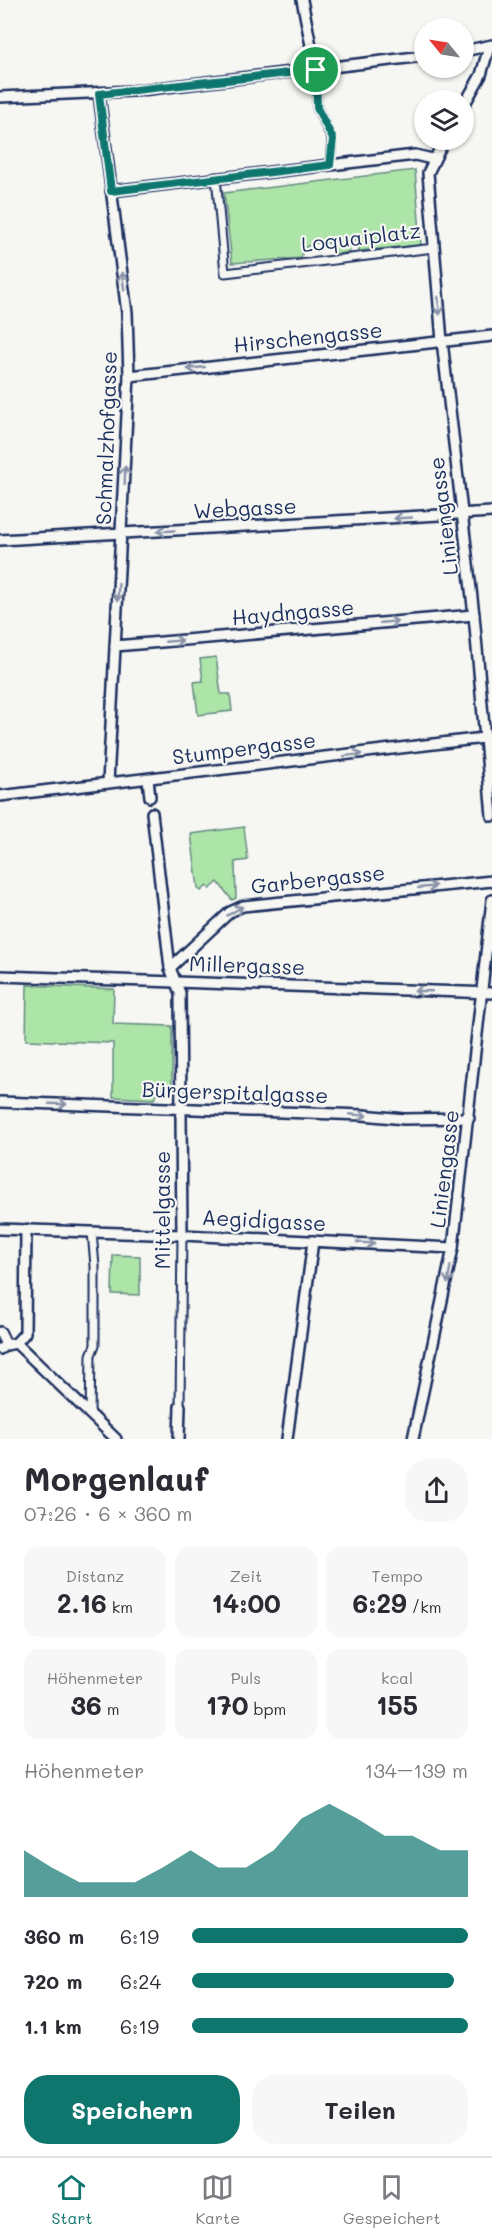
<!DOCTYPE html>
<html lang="de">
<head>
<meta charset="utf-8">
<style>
	:root { --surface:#fff; --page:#f7f7f7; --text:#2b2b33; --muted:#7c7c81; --line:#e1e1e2; --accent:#0f766e }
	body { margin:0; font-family:Mali,sans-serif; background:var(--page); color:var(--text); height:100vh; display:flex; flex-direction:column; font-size:22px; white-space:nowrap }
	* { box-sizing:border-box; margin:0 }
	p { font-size:20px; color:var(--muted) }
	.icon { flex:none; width:33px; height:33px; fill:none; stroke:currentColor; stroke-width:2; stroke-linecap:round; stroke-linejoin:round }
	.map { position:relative; height:1439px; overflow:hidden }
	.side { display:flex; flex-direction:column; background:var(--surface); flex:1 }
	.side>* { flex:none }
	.needle { width:39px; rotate:300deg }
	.fabs { position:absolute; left:414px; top:18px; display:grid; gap:12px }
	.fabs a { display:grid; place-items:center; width:60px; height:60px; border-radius:50%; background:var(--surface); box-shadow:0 2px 4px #0004; font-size:30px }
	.pin { position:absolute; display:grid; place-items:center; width:51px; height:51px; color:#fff; margin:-26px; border:3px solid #fff; border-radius:50%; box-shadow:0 2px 6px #0007 }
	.round { display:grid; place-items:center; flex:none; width:63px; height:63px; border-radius:24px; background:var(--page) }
	.overview { display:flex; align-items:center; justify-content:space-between; height:102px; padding:0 24px }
	h1 { font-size:33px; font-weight:700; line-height:45px }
	.metrics { display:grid; grid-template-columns:repeat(3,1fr); gap:9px; height:102px; padding:6px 24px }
	.metrics div { display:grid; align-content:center; border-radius:15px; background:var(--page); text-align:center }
	.metrics b { font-size:26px; font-weight:700 }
	.metrics small { font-size:16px; font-weight:400 }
	.metrics p { font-size:16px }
	.chart { height:168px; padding:12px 24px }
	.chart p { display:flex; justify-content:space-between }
	.chart svg { width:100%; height:108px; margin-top:6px; fill:var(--accent); opacity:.7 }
	.button { display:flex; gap:12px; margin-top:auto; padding:12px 24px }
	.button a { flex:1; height:69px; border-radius:24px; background:var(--accent); color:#fff; font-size:24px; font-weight:700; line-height:69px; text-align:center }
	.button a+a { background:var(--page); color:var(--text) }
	ul { padding:0 24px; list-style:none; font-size:20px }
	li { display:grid; grid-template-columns:96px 72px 1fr; align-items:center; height:45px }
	li i { height:15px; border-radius:8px; background:var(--accent) }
	.tabs { display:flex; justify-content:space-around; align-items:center; height:84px; border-top:2px solid var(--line); background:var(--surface); font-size:16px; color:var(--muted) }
	.tabs a { display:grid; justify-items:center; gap:3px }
	.tabs .current { color:var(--accent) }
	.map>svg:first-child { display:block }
	.green { fill:#ade4a7; stroke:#648a82; stroke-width:1.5 }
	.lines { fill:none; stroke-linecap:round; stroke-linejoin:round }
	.pedestrian-casing { stroke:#1b2f5e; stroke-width:11 }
	.minor-casing { stroke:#1b2f5e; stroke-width:14 }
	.pedestrian { stroke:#f6f6f2; stroke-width:7 }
	.minor { stroke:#f6f6f2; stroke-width:9 }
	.oneway { stroke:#8892a8 }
	.route-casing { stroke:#fff; stroke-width:12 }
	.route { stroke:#0f766e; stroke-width:8 }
	.labels { text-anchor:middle; stroke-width:4.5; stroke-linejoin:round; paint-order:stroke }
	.street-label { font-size:21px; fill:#1b2f5e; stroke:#f6f6f2 }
</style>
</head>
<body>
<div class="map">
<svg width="492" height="1439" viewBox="0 0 492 1439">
	<rect width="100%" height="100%" fill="#f6f6f2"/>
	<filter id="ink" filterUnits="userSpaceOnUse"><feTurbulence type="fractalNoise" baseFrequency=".0167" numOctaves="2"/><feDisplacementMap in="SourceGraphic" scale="12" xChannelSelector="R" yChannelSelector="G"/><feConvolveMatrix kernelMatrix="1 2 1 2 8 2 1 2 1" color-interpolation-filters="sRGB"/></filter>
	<g filter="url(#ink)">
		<!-- green -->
		<g class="green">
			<polygon points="415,170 421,245 359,251 358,240 349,240 350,252 337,254 329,243 313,243 303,249 301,258 232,263 224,193"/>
			<polygon points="216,657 221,694 230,694 232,711 198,715 194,682 203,681 200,659"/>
			<polygon points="244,827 248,860 235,862 236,898 232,900 218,882 210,889 207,886 201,891 198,888 191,834"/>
			<polygon points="27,985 114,989 113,1024 172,1026 172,1089 160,1089 154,1099 113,1097 113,1043 26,1040"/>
			<polygon points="113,1255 140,1256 140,1295 112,1294"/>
		</g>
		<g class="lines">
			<!-- pedestrian casing -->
			<g class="pedestrian-casing">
				<g id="pedestrian">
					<polyline points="316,71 317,108 332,139 330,165"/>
					<polyline points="216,177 225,273 434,248"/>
					<polyline points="180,1406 182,1235"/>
					<polyline points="90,1415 91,1355 95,1345 95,1266 92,1232"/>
				</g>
			</g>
			<!-- minor casing -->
			<g class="minor-casing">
				<g id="minor">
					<polyline points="302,0 316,71"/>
					<polyline points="464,51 492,45"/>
					<polyline points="99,94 127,313 129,376 108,783"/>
					<polyline points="0,97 133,91 424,56"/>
					<polyline points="464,105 481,75 489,47"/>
					<polyline points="444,140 428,173 442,341 474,615 492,816"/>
					<polyline points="111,191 415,155 432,159"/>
					<polyline points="129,376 492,336"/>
					<polyline points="0,540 492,512"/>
					<polyline points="115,646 474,615"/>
					<polyline points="148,779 150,797"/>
					<polyline points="0,796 492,737"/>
					<polyline points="152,813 170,968 180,993 182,1235"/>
					<polyline points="170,968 230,912 243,906 492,881"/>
					<polyline points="0,976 492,993"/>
					<polyline points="0,1102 363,1115 404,1119 469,1118"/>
					<polyline points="0,1229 182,1235 453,1248"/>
					<polyline points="0,1332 6,1345"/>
					<polyline points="16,1343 116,1439"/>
					<polyline points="0,1349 6,1345 16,1343 25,1333 26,1230"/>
					<polyline points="179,1439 180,1406"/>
					<polyline points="287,1439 313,1241"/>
					<polyline points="413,1439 453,1248 492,900"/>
				</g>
			</g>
			<!-- pedestrian -->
			<use href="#pedestrian" class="pedestrian"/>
			<!-- minor -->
			<use href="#minor" class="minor"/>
		</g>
		<!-- one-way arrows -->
		<defs><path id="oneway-shaft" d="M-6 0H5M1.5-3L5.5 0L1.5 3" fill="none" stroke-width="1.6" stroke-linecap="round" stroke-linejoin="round" transform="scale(1.5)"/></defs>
		<g class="oneway">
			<use href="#oneway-shaft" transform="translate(123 281) rotate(-98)"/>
			<use href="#oneway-shaft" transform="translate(439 306) rotate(85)"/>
			<use href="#oneway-shaft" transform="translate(196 368) rotate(174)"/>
			<use href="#oneway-shaft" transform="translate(125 475) rotate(-88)"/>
			<use href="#oneway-shaft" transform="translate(403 518) rotate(177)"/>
			<use href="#oneway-shaft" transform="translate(166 531) rotate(177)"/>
			<use href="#oneway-shaft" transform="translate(118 592) rotate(93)"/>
			<use href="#oneway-shaft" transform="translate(389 622) rotate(-5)"/>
			<use href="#oneway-shaft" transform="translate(174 641) rotate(-5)"/>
			<use href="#oneway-shaft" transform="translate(353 755) rotate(-7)"/>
			<use href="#oneway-shaft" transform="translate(427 887) rotate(-6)"/>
			<use href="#oneway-shaft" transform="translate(235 911) rotate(-30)"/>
			<use href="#oneway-shaft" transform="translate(423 991) rotate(-178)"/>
			<use href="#oneway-shaft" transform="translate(58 1104) rotate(2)"/>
			<use href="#oneway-shaft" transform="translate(358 1115) rotate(5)"/>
			<use href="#oneway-shaft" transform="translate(366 1243) rotate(3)"/>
			<use href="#oneway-shaft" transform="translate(449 1275) rotate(99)"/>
		</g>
	</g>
	<g class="lines" filter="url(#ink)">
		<!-- route casing -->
		<g class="route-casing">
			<polygon id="route" points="316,70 317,108 333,139 330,165 111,191 99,94"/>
		</g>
		<!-- route -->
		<use href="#route" class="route"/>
	</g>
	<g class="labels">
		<!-- street labels -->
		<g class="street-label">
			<text transform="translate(361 238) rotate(-7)" y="7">Loquaiplatz</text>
			<text transform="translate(308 338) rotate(-6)" y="7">Hirschengasse</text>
			<text transform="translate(107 438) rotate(-88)" y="7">Schmalzhofgasse</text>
			<text transform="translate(245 509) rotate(-3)" y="7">Webgasse</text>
			<text transform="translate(444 516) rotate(-97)" y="7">Liniengasse</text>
			<text transform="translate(293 613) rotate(-5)" y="7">Haydngasse</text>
			<text transform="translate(244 749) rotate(-7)" y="7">Stumpergasse</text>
			<text transform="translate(318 880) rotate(-6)" y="7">Garbergasse</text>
			<text transform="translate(247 966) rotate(2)" y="7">Millergasse</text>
			<text transform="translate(235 1093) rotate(2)" y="7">Bürgerspitalgasse</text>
			<text transform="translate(445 1169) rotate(-83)" y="7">Liniengasse</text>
			<text transform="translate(163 1210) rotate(-90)" y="7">Mittelgasse</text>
			<text transform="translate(264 1221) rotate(3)" y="7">Aegidigasse</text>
		</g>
	</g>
</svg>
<div class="fabs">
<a><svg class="needle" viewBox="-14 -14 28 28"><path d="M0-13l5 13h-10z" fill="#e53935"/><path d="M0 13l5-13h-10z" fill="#7c7c81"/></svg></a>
<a><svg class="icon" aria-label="layers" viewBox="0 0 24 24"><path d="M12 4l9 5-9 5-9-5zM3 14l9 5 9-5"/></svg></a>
</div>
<div class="pin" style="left:316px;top:70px;background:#1e9e55"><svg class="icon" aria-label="arrive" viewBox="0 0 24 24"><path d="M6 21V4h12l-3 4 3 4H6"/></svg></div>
</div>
<section class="side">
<div class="overview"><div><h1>Morgenlauf</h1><p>07:26 · 6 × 360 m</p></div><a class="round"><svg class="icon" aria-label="share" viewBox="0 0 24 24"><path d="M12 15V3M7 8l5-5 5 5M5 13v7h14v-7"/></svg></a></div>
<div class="metrics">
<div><p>Distanz</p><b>2.16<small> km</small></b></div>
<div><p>Zeit</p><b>14:00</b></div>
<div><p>Tempo</p><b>6:29<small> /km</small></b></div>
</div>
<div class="metrics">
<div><p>Höhenmeter</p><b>36<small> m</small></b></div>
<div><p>Puls</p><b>170<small> bpm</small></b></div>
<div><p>kcal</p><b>155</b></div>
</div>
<div class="chart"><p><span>Höhenmeter</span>134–139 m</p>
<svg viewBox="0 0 160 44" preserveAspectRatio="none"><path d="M0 44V25L10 32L20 38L30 38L40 38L50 32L60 25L70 32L80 32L90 25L100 12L110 6L120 12L130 19L140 19L150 25L160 25V44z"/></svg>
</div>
<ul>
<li><b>360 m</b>6:19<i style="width:100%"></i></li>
<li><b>720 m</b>6:24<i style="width:95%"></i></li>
<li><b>1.1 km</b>6:19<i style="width:100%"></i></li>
</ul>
<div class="button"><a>Speichern</a><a>Teilen</a></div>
</section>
<nav class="tabs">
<a class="current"><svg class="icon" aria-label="home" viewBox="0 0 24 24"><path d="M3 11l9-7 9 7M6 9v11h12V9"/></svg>Start</a>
<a><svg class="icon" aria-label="map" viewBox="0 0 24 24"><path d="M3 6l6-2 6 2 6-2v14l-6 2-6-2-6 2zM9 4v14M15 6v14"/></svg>Karte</a>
<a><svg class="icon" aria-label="saved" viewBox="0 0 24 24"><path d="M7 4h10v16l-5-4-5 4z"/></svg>Gespeichert</a>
</nav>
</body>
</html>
